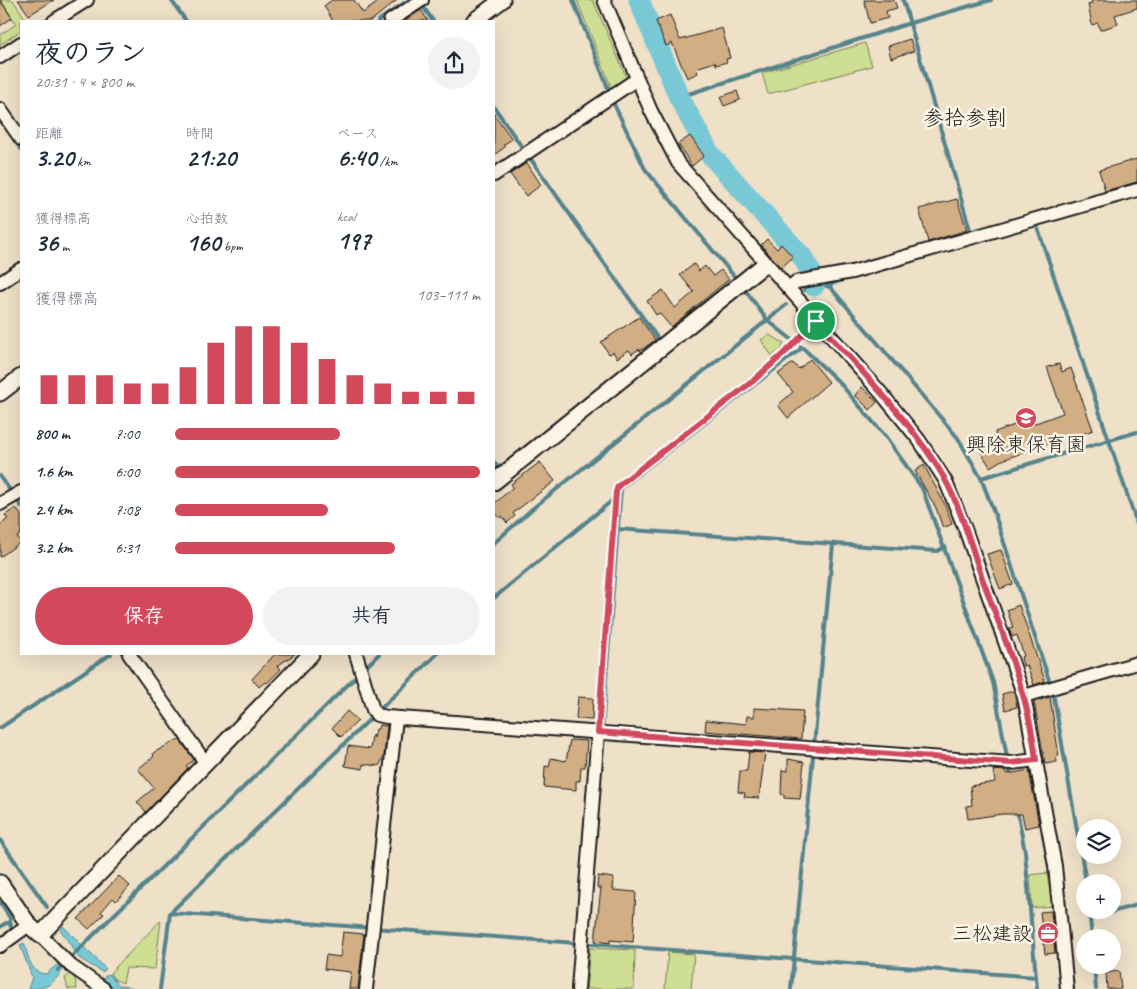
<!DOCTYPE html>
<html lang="ja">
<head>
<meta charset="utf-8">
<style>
	:root { --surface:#fff; --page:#f2f2f3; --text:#1f2937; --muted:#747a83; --accent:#d1495b }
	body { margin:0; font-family:Caveat,"Klee One",sans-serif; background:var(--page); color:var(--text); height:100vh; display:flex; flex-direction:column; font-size:19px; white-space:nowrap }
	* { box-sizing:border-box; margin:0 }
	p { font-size:16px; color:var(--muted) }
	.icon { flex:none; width:28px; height:28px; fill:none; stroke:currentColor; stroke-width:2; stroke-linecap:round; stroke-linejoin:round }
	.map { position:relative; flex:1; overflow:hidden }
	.sheet { position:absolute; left:20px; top:20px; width:475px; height:635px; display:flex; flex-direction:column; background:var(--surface); border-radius:0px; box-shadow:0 5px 20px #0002 }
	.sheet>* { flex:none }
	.controls { position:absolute; left:1076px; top:819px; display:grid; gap:10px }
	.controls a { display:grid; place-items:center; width:45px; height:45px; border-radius:50%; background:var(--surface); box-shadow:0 5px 20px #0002; font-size:25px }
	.pin { position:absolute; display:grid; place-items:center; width:42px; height:42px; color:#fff; margin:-21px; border:2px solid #fff; border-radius:50%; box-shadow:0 1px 5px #0007 }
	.round { display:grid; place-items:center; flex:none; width:52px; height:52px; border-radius:26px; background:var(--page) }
	.summary { display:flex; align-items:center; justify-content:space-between; height:85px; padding:0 15px }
	h1 { font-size:28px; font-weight:800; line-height:38px }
	.stats { display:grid; grid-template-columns:repeat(3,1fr); gap:8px; height:85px; padding:5px 15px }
	.stats div { display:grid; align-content:center }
	.stats b { font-size:25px; font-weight:800 }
	.stats small { font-size:14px; font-weight:400 }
	.stats p { font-size:14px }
	.chart { height:140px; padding:10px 15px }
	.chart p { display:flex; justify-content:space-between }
	.chart svg { width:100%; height:90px; margin-top:5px; stroke:var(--accent); stroke-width:6 }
	.action { display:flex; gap:10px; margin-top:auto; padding:10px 15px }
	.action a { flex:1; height:58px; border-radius:30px; background:var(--accent); color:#fff; font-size:20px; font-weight:800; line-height:58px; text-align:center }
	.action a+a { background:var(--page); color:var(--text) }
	ul { padding:0 15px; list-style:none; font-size:16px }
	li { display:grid; grid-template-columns:80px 60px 1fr; align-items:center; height:38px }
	li i { height:12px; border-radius:6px; background:var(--accent) }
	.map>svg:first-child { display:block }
	.green { fill:#cede92; stroke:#757d57 }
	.water { fill:#79c8d6; stroke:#54838c }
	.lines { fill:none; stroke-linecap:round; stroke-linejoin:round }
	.stream { stroke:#54838c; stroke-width:4 }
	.river { stroke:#79c8d6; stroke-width:21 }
	.building { fill:#d2ae84; stroke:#1c1c1c }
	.minor-casing { stroke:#1c1c1c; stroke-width:16 }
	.tertiary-casing { stroke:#1c1c1c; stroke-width:19 }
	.path { stroke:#1c1c1c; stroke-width:2; stroke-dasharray:5 4; stroke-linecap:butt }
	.minor { stroke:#fcf5e5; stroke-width:12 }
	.tertiary { stroke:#fcf5e5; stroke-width:15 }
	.route-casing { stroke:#fff; stroke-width:10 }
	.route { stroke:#d1495b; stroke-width:6 }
	.labels { text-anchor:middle; stroke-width:5; stroke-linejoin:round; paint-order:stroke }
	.poi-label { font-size:20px; fill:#1c1c1c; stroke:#fcf5e5 }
	.neighbourhood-label { font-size:21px; fill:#1c1c1c; stroke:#fcf5e5 }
</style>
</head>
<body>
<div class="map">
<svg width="1137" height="989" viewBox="0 0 1137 989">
	<rect width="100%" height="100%" fill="#efe0c8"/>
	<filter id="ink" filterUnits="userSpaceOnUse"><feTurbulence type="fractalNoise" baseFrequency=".02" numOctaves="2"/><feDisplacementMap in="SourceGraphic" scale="10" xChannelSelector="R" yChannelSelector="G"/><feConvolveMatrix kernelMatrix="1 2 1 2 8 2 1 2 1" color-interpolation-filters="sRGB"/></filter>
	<g filter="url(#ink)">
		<!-- green -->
		<g class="green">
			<polygon points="1,0 13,0 27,21 21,21 21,30 0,45 0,35 16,24"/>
			<polygon points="577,0 593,0 628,81 613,92"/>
			<polygon points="865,43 872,66 768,94 762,73"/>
			<polygon points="769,335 784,343 781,350 772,356 761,340"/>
			<polygon points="1047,873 1052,906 1032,908 1030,875"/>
			<polygon points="161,920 155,969 126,968 123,983 114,979 110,973"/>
			<polygon points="590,948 635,950 634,989 586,989"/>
			<polygon points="668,952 694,954 691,989 665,989"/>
			<polygon points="70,974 75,979 77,989 68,989 65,978"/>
		</g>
		<!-- water -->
		<g class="water">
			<polygon points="63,926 106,969 102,972 79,958 60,929"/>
			<path d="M24,943C29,956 29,973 46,974L58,964L63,970C52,985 46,989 28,989L32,977L20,945Z"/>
			<polygon points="109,974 118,985 135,989 117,989 104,984 105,976"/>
		</g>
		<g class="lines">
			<!-- stream -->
			<g class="stream">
				<polyline points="171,0 186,21"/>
				<polyline points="573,0 610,93"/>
				<polyline points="903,0 971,233"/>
				<polyline points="422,5 433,21"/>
				<polyline points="45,21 52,17"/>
				<polyline points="378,21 409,0"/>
				<polyline points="679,97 910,23 991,0"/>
				<polyline points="612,100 645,169 739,282"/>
				<polyline points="494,107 524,150"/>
				<polyline points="15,141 21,149"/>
				<polyline points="530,158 658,339"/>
				<polyline points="1036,223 1137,524"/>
				<polyline points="827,286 845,279"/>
				<polyline points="743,287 767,320 805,350 839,382 885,436 922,488 993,682 1011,778"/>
				<polyline points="804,290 822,284 831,288 958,438 981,478 994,512 1053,692 1086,882"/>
				<polyline points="494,462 497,466"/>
				<polyline points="0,476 12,493"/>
				<polyline points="981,478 1137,432"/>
				<polyline points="17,500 21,506"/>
				<polyline points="617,529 937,551 945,547"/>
				<polyline points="494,543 532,509 786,305"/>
				<polyline points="494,598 620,494"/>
				<polyline points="0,728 111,654"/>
				<polyline points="602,731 621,488 802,348"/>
				<polyline points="1017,810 1025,852 1037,989"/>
				<polyline points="0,840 47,907"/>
				<polyline points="0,903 10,918 11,928"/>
				<polyline points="1089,910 1092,938"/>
				<polyline points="170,913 1036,977"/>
				<polyline points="1090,918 1137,905"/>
				<polyline points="0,927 6,923 11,924"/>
				<polyline points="1094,965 1096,989"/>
				<polyline points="58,970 379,654"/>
				<polyline points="160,989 170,913 437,654"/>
				<polyline points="791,989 833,544"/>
			</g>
			<!-- river -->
			<polyline class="river" points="639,0 679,97 709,153 804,259 811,273 814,286"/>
		</g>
		<!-- building -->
		<g class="building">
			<polygon points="0,0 12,18 0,26"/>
			<polygon points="18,0 54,0 29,15"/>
			<polygon points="332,0 354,0 363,13 381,0 397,0 371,21 333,21 324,6"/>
			<polygon points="864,0 894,0 897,8 886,11 888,18 870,23"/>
			<polygon points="1091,0 1137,0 1137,8 1115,15 1118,24 1100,30 1098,23 1092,25 1088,4 1092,3"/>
			<polygon points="421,10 428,21 404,21"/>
			<polygon points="670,15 680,40 722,28 730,58 726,59 727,62 716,65 715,62 696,68 698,73 687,78 672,43 666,46 656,21"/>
			<polygon points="910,39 914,51 891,58 888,46"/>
			<polygon points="737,91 740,100 724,106 720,97"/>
			<polygon points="494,114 512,139 503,145 505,147 494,155"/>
			<polygon points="690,136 704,156 692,166 678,144"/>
			<polygon points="1137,159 1137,182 1105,191 1099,170"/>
			<polygon points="527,163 541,185 526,196 510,174"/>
			<polygon points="957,199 967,230 928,242 919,209"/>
			<polygon points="767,239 777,249 781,244 793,257 781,268 761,245"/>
			<polygon points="694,264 699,271 705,266 713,276 721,270 729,279 671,327 659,313 656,315 647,301 663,290 675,308 694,292 680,275"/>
			<polygon points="639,317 655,340 640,351 639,349 632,354 629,350 617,358 613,352 609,354 601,342"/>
			<polygon points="810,359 829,382 788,418 778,405 793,392 778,374 793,363 799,369"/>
			<polygon points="1059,364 1062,372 1071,368 1093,430 1068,439 1068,436 1000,461 990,467 981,452 991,446 988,439 996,437 995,432 1020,423 1022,428 1063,413 1047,367"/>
			<polygon points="862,387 877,402 870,410 855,395"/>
			<polygon points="540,462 555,481 513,513 515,516 507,523 502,516 500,518 494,511 494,504 513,487 511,484"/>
			<polygon points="924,465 945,505 952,524 943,528 936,508 915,471"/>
			<polygon points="16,508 21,515 21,534 17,537 21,542 0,557 0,525 8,519 5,515"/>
			<polygon points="1001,550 1013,584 1000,589 987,554"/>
			<polygon points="1019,605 1045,681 1034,685 1027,665 1023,666 1021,657 1024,656 1017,635 1012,637 1009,628 1013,627 1007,610"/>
			<polygon points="275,654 295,654 277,666 281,669 267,683 265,682 259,687 252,679"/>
			<polygon points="1014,691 1017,707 1005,710 1002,694"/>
			<polygon points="578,697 593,698 592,720 576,719"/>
			<polygon points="1050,697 1059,756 1056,756 1057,762 1045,764 1034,702"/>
			<polygon points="754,708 803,711 801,739 705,731 706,720 746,724 747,716 754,717"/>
			<polygon points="347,711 358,721 341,737 332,728"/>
			<polygon points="379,725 387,726 384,756 379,766 363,764 363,769 345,766 348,746 370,749 372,735 374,738 376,729 378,729"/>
			<polygon points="177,740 180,740 194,760 186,766 188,768 146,812 137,802 154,788 138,769 154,756 153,753"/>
			<polygon points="570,740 587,741 585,767 581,767 580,781 576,781 576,790 544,787 545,766 549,767 551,758 566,761"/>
			<polygon points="749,752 765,753 759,798 744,797 745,793 738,792 740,771 747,771"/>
			<polygon points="788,759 804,762 800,799 784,798 784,795 781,794 782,770 788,771"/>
			<polygon points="993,770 1006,771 1007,774 1029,770 1039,825 1025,828 1022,814 1002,814 968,819 966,806 972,805 970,786 995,782"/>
			<polygon points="119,876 130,886 116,901 113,898 101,912 104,914 89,929 78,919"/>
			<polygon points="598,876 614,878 613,890 636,892 633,942 610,940 610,943 595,941 601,888 597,888"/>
			<polygon points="1051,911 1055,953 1045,954 1040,912"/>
			<polygon points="343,932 364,934 358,989 349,989 351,972 324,969 326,955 340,957"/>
			<polygon points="1119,971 1121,989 1107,989 1106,973"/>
		</g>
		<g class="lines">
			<!-- minor casing -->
			<g class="minor-casing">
				<g id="minor">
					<polyline points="604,0 651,111 678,163 881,393 919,440 945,480 965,529 1024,696 1055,866 1067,989"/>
					<polyline points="54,21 87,0"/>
					<polyline points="390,21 422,0"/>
					<polyline points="0,57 21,43"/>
					<polyline points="0,109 21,139"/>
					<polyline points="494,175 637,79"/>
					<polyline points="0,283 21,269"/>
					<polyline points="788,288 796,282 852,272 1137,190"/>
					<polyline points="0,504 21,492"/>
					<polyline points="129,654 205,762"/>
					<polyline points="356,654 373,710 377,715 387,717 1011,763 1036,760"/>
					<polyline points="1024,696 1137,663"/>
					<polyline points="40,935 71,966 104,989"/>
					<polyline points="0,946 29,925"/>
					<polyline points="366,989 396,718"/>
					<polyline points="578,989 598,732"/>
				</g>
			</g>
			<!-- tertiary casing -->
			<g class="tertiary-casing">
				<g id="tertiary">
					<polyline points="474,21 502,0"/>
					<polyline points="0,393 21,377"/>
					<polyline points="494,482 765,264"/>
					<polyline points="0,883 29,925 40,935 311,654"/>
				</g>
			</g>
			<!-- path -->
			<polyline class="path" points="599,719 618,486 753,381 791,348 806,329"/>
			<!-- minor -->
			<use href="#minor" class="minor"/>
			<!-- tertiary -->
			<use href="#tertiary" class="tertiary"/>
		</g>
	</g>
	<g class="lines" filter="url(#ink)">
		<!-- route casing -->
		<g class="route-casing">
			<path id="route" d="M816,321C858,367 903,413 937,466C958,498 969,539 981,575C1003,635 1029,695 1036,760L1011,763L598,732L616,492L618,486L753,381L790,348Z"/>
		</g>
		<!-- route -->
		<use href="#route" class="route"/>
	</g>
	<!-- icons -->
	<defs>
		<g id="school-disc" transform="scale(1.125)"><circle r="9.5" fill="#d1495b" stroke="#fcf5e5"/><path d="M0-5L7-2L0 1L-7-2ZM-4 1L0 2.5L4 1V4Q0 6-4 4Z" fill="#fff"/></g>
		<g id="office-disc" transform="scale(1.125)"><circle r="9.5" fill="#d1495b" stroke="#fcf5e5"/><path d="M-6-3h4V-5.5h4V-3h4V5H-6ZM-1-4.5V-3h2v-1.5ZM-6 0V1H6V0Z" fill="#fff"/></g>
	</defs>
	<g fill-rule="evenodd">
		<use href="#school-disc" x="1026" y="418"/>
		<use href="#office-disc" x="1048" y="933"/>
	</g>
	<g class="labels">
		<!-- poi labels -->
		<g class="poi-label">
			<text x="1026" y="451">興除東保育園</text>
			<text x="1032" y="940" text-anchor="end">三松建設</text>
		</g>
		<!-- neighbourhood labels -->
		<g class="neighbourhood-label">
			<text x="965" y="125">参拾参割</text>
		</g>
	</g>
</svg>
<div class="controls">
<a><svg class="icon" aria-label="layers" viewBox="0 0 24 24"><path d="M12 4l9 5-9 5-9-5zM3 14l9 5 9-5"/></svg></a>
<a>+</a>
<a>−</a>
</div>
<div class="pin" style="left:816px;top:321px;background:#1e9e55"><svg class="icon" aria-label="arrive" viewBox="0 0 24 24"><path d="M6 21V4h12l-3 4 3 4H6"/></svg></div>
<section class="sheet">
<div class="summary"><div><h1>夜のラン</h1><p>20:31 · 4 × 800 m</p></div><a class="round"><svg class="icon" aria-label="share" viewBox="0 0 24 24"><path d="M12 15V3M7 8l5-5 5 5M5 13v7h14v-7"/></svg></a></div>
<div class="stats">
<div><p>距離</p><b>3.20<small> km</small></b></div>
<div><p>時間</p><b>21:20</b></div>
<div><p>ペース</p><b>6:40<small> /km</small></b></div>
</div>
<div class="stats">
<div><p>獲得標高</p><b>36<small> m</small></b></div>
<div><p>心拍数</p><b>160<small> bpm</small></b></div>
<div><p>kcal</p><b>197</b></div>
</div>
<div class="chart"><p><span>獲得標高</span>103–111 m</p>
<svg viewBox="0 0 160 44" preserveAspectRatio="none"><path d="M5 44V30M15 44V30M25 44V30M35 44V34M45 44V34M55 44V26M65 44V14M75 44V6M85 44V6M95 44V14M105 44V22M115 44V30M125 44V34M135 44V38M145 44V38M155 44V38"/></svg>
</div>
<ul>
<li><b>800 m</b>7:00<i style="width:54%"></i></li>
<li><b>1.6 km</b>6:00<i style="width:100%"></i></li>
<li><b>2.4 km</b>7:08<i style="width:50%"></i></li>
<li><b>3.2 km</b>6:31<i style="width:72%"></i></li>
</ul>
<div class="action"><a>保存</a><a>共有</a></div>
</section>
</div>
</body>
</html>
